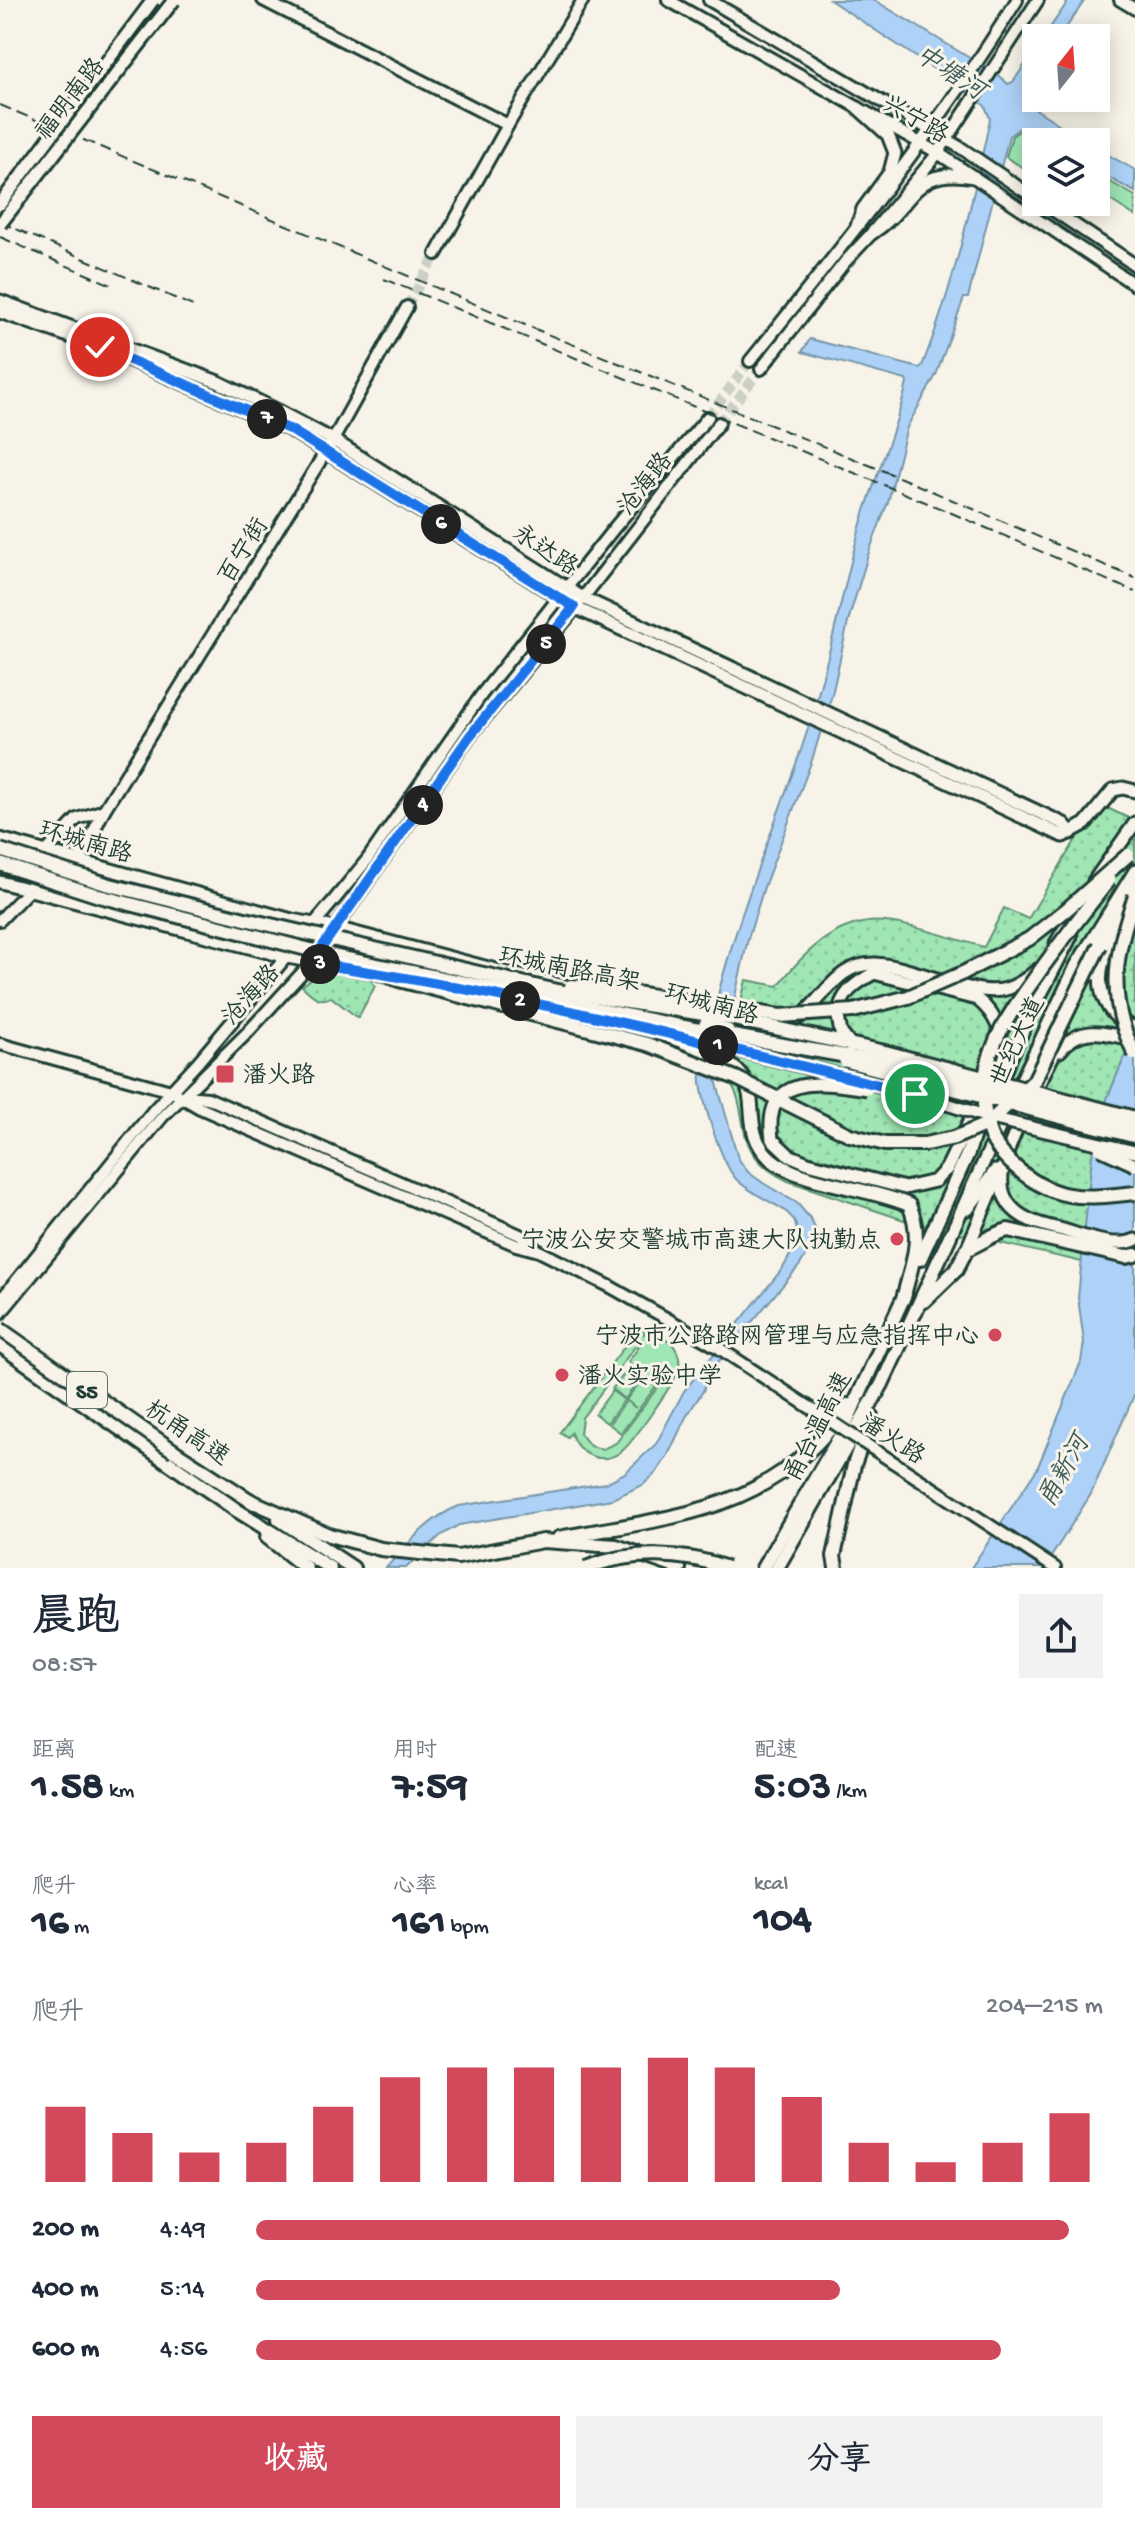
<!DOCTYPE html>
<html lang="zh">
<head>
<meta charset="utf-8">
<style>
	:root { --surface:#fff; --page:#f2f2f3; --text:#1f2937; --muted:#747a83; --accent:#d1495b }
	body { margin:0; font-family:"Gochi Hand","LXGW WenKai TC",sans-serif; background:var(--page); color:var(--text); height:100vh; display:flex; flex-direction:column; font-size:30px; white-space:nowrap }
	* { box-sizing:border-box; margin:0 }
	p { font-size:26px; color:var(--muted) }
	.icon { flex:none; width:44px; height:44px; fill:none; stroke:currentColor; stroke-width:2; stroke-linecap:round; stroke-linejoin:round }
	.map { position:relative; height:1568px; overflow:hidden }
	.panel { display:flex; flex-direction:column; background:var(--surface); flex:1 }
	.panel>* { flex:none }
	.needle { width:52px; rotate:17deg }
	.fabs { position:absolute; left:1022px; top:24px; display:grid; gap:16px }
	.fabs a { display:grid; place-items:center; width:88px; height:88px; border-radius:0px; background:var(--surface); box-shadow:0 4px 20px #0003; font-size:40px }
	.pin { position:absolute; display:grid; place-items:center; width:68px; height:68px; color:#fff; margin:-34px; border:4px solid #fff; border-radius:50%; box-shadow:0 2px 8px #0007 }
	.km { position:absolute; width:40px; height:40px; margin:-20px; border-radius:50%; background:#222; color:#fff; font-size:22px; line-height:40px; text-align:center }
	.round { display:grid; place-items:center; flex:none; width:84px; height:84px; border-radius:0px; background:var(--page) }
	.head { display:flex; align-items:center; justify-content:space-between; height:136px; padding:0 32px }
	h1 { font-size:44px; font-weight:700; line-height:60px }
	.metrics { display:grid; grid-template-columns:repeat(3,1fr); gap:12px; height:136px; padding:8px 32px }
	.metrics div { display:grid; align-content:center }
	.metrics b { font-size:40px; font-weight:700 }
	.metrics small { font-size:22px; font-weight:400 }
	.metrics p { font-size:22px }
	.chart { height:224px; padding:16px 32px }
	.chart p { display:flex; justify-content:space-between }
	.chart svg { width:100%; height:144px; margin-top:8px; stroke:var(--accent); stroke-width:6 }
	.action { display:flex; gap:16px; margin-top:auto; padding:16px 32px }
	.action a { flex:1; height:92px; border-radius:0px; background:var(--accent); color:#fff; font-size:32px; font-weight:700; line-height:92px; text-align:center }
	.action a+a { background:var(--page); color:var(--text) }
	ul { padding:0 32px; list-style:none; font-size:26px }
	li { display:grid; grid-template-columns:128px 96px 1fr; align-items:center; height:60px }
	li i { height:20px; border-radius:10px; background:var(--accent) }
	.map>svg:first-child { display:block }
	.grass { fill:url(#grass-dots); stroke:#5f9274; stroke-width:2 }
	.green { fill:#9fe6b4; stroke:#5f9274; stroke-width:2; fill-rule:evenodd }
	.water { fill:#aed2f7; stroke:#7596a9; stroke-width:2 }
	.lines { fill:none; stroke-linecap:round; stroke-linejoin:round }
	.secondary-tunnel { stroke:#cccfc4; stroke-width:10; stroke-dasharray:10 5; stroke-linecap:butt }
	.secondary-casing { stroke:#1f3d34; stroke-width:16 }
	.primary-casing { stroke:#1f3d34; stroke-width:17 }
	.highway-casing { stroke:#1f3d34; stroke-width:18 }
	.secondary { stroke:#f7f3e8; stroke-width:10 }
	.primary { stroke:#f7f3e8; stroke-width:11 }
	.highway { stroke:#f7f3e8; stroke-width:12 }
	.rail { stroke:#1f3d34; stroke-width:2; stroke-dasharray:12 6; stroke-linecap:butt }
	.secondary-bridge-casing { stroke:#1f3d34; stroke-width:16; stroke-linecap:butt }
	.primary-bridge-casing { stroke:#1f3d34; stroke-width:17; stroke-linecap:butt }
	.highway-bridge-casing { stroke:#1f3d34; stroke-width:18; stroke-linecap:butt }
	.secondary-bridge { stroke:#f7f3e8; stroke-width:10 }
	.primary-bridge { stroke:#f7f3e8; stroke-width:11 }
	.highway-bridge { stroke:#f7f3e8; stroke-width:12 }
	.route-casing { stroke:#fff; stroke-width:16 }
	.route { stroke:#1a73e8; stroke-width:10 }
	.poi-dot { fill:#d1495b; stroke:#f7f3e8; stroke-width:3 }
	.labels { text-anchor:middle; stroke-width:6; stroke-linejoin:round; paint-order:stroke }
	.shield { fill:#f7f3e8; stroke:#60746a; stroke-width:2 }
	.shield-label { font-size:22px; font-weight:bold; fill:#1f3d34 }
	.street-label { font-size:24px; fill:#1f3d34; stroke:#f7f3e8 }
	.poi-label { font-size:24px; fill:#1f3d34; stroke:#f7f3e8; text-anchor:start }
	.water-label { font-size:26px; font-style:italic; fill:#3c5b5b; stroke:#f7f3e8 }
</style>
</head>
<body>
<div class="map">
<svg width="1135" height="1568" viewBox="0 0 1135 1568">
	<defs>
		<pattern id="grass-dots" width="8" height="8" patternUnits="userSpaceOnUse" patternTransform="scale(2)"><rect width="8" height="8" fill="#9fe6b4"/><path d="M2 2h.1M6 6h.1" fill="none" stroke="#88c69b" stroke-width="1.8" stroke-linecap="round"/></pattern>
	</defs>
	<rect width="100%" height="100%" fill="#f7f3e8"/>
	<filter id="ink" filterUnits="userSpaceOnUse"><feTurbulence type="fractalNoise" baseFrequency=".0125" numOctaves="2"/><feDisplacementMap in="SourceGraphic" scale="16" xChannelSelector="R" yChannelSelector="G"/><feConvolveMatrix kernelMatrix="1 2 1 2 8 2 1 2 1" color-interpolation-filters="sRGB"/></filter>
	<g filter="url(#ink)">
		<!-- grass -->
		<g class="grass">
			<path d="M1105,807L1135,821V1032L1107,1099L1092,1156L1082,1262L910,1222L788,1181C722,1150 758,1108 722,1072L728,1057L746,980L778,986C804,952 839,917 886,922C915,925 954,939 984,947L1004,908L1028,919L1078,836Z"/>
			<path d="M339,971L370,979L375,986L358,1018L331,997C319,1004 311,994 302,986L319,973Z"/>
		</g>
		<!-- green -->
		<g class="green">
			<polygon points="1019,131 1040,142 1036,142 1036,176 1006,157 1012,136"/>
			<polygon points="1096,174 1135,196 1135,216 1096,191"/>
			<path d="M639,1327L645,1331L644,1334C667,1331 684,1350 678,1372C670,1388 634,1441 622,1451C602,1467 577,1454 571,1433L567,1437L560,1432ZM641,1344L628,1362L657,1383L670,1366L669,1372L616,1443L603,1449L590,1446L580,1433L582,1418L634,1348Z"/>
			<polygon points="630,1367 642,1376 625,1399 612,1389"/>
			<polygon points="644,1377 656,1386 621,1433 609,1424 626,1401 636,1408 626,1400"/>
			<polygon points="612,1391 624,1400 607,1423 595,1414"/>
		</g>
		<!-- water -->
		<g class="water">
			<path d="M830,0H874L1001,77L1008,84L1013,82L1036,48V79L1025,102L1086,142H1046L1021,127L1009,136L968,298H964L936,375L907,427L888,502L869,552L849,618L832,695L812,760L764,887L748,939L716,1080L738,1158L748,1172L763,1183L797,1203L810,1218L816,1230L815,1240L800,1265L709,1373L703,1391L686,1417L668,1455L656,1473L643,1485L612,1499L459,1525L440,1536L406,1568H386C408,1544 428,1518 459,1506L606,1483L625,1473L656,1444L684,1391L783,1268C820,1206 774,1213 738,1181C723,1168 698,1093 701,1074C719,962 763,856 801,750C826,677 840,601 860,527C874,478 896,432 907,383L906,380L802,352L810,339L919,368L922,366C954,286 972,203 990,119L985,106L955,83Z"/>
			<polygon points="1069,0 1085,0 1059,38 1043,38"/>
			<polygon points="1096,148 1135,170 1135,192 1096,171"/>
			<polygon points="1135,1032 1135,1393 1091,1494 1044,1568 971,1568 1037,1469 1081,1362 1084,1342 1078,1298 1092,1156 1107,1099"/>
		</g>
		<g class="lines">
			<!-- secondary-tunnel -->
			<g class="secondary-tunnel">
				<polyline points="407,307 436,254"/>
				<polyline points="708,417 750,361"/>
				<polyline points="719,423 761,369"/>
			</g>
			<!-- secondary casing -->
			<g class="secondary-casing">
				<g id="secondary">
					<polyline points="263,0 508,125"/>
					<polyline points="668,0 938,153 1135,285"/>
					<polyline points="709,0 961,148 1036,199"/>
					<polyline points="1120,0 1135,9"/>
					<polyline points="1041,202 1135,265"/>
					<polyline points="436,254 508,125 583,0"/>
					<path d="M750,361C844,245 938,128 1017,0"/>
					<polyline points="761,369 844,263 872,233 938,153 1038,0"/>
					<polyline points="79,862 104,810 333,440 407,307"/>
					<polyline points="0,920 29,890 46,852 77,819 104,810"/>
					<polyline points="0,1044 171,1091 200,1108 516,1245 539,1251 609,1286"/>
					<polyline points="185,1096 208,1098 520,1235 535,1248"/>
					<polyline points="0,1301 153,1111 198,1062 335,899 367,860 482,694 615,527 708,417"/>
					<polyline points="0,1314 163,1116 248,1032 311,963 469,737 565,621 719,423"/>
					<polyline points="893,1462 1055,1568"/>
				</g>
			</g>
			<!-- primary casing -->
			<g class="primary-casing">
				<g id="primary">
					<polyline points="857,226 863,209 890,172 895,153 888,135 858,108"/>
					<path d="M872,233C915,206 911,165 974,177"/>
					<polyline points="0,301 218,382 280,412 333,440 581,597 1064,824 1071,833"/>
					<polyline points="0,312 100,347 291,430 574,607 1063,836 1085,824 1113,790 1123,788 1135,791"/>
					<polyline points="0,839 292,920 336,928 519,976"/>
					<polyline points="1094,881 1135,823"/>
					<polyline points="0,882 287,957 377,973"/>
					<polyline points="1056,943 1082,899"/>
					<path d="M1103,961C1095,990 1106,1017 1135,1028"/>
					<polyline points="512,974 579,989"/>
					<polyline points="1093,974 1126,916"/>
					<polyline points="441,986 518,1001"/>
					<polyline points="655,1011 705,1024"/>
					<path d="M838,1017C840,994 854,984 874,973L977,999C998,1016 1007,1039 996,1064"/>
					<path d="M776,1028C822,1017 827,963 875,964C911,965 974,999 1006,989C1019,985 1028,978 1037,970"/>
					<polyline points="664,1032 702,1041"/>
					<path d="M1061,1039C1045,1074 1006,1140 1002,1175C1001,1185 1003,1196 1009,1204C1021,1221 1044,1225 1063,1230C1083,1236 1115,1249 1135,1240"/>
					<path d="M1060,1051C1080,1024 1106,1033 1134,1040"/>
					<polyline points="996,1090 1031,1013 1071,936"/>
					<polyline points="1015,1094 1076,966 1135,871"/>
					<polyline points="772,1139 789,1155 808,1163 905,1188 935,1181 948,1167"/>
					<polyline points="946,1170 984,1091"/>
					<polyline points="968,1209 995,1171"/>
					<polyline points="950,1236 1006,1113"/>
					<polyline points="967,1249 1001,1169"/>
				</g>
			</g>
			<!-- highway casing -->
			<g class="highway-casing">
				<g id="highway">
					<polyline points="1100,945 1120,905 1135,884"/>
					<path d="M512,999C559,1011 715,1041 741,1075C761,1101 740,1131 771,1159C798,1183 872,1188 909,1205C924,1237 911,1267 903,1299"/>
					<polyline points="989,1089 999,1059"/>
					<polyline points="920,1259 968,1153 978,1121"/>
					<path d="M924,1301L956,1270L967,1249C982,1243 992,1234 1008,1230L1126,1257L1135,1255"/>
					<polyline points="0,1345 238,1511 330,1568"/>
					<polyline points="174,1451 254,1503"/>
					<polyline points="249,1500 329,1535 381,1549 458,1557 543,1541 616,1546 679,1568"/>
					<polyline points="279,1519 353,1568"/>
					<polyline points="267,1537 306,1568"/>
					<path d="M559,1538C675,1516 775,1512 848,1405"/>
					<polyline points="763,1568 839,1438 905,1294"/>
					<polyline points="777,1568 882,1384 950,1236"/>
					<polyline points="836,1568 834,1556 854,1465 871,1416"/>
				</g>
			</g>
			<!-- secondary -->
			<use href="#secondary" class="secondary"/>
			<!-- primary -->
			<use href="#primary" class="primary"/>
			<!-- highway -->
			<use href="#highway" class="highway"/>
			<!-- rail -->
			<g class="rail">
				<polyline points="0,105 530,327 901,478 1135,578"/>
				<polyline points="0,222 195,307"/>
				<polyline points="0,237 114,286"/>
				<polyline points="384,279 947,511 1135,592"/>
			</g>
			<!-- secondary-bridge casing -->
			<g class="secondary-bridge-casing">
				<polyline id="secondary-bridge" points="609,1286 719,1348 893,1462"/>
			</g>
			<!-- primary-bridge casing -->
			<g class="primary-bridge-casing">
				<g id="primary-bridge">
					<polyline points="0,204 153,0"/>
					<polyline points="0,224 174,0"/>
					<polyline points="838,1017 841,1033 851,1046"/>
					<polyline points="705,1024 728,1030"/>
					<polyline points="702,1041 915,1094 991,1118 1135,1152"/>
					<polyline points="845,1061 1135,1137"/>
					<path d="M772,1139C762,1072 823,1082 867,1089"/>
					<polyline points="1100,1149 1135,1165"/>
				</g>
			</g>
			<!-- highway-bridge casing -->
			<g class="highway-bridge-casing">
				<g id="highway-bridge">
					<polyline points="0,850 106,884 249,920 557,991 729,1018 885,1052 1135,1118"/>
					<polyline points="0,864 99,896 342,958 694,1029 919,1069 1135,1129"/>
					<path d="M1109,880C1086,909 1064,938 1042,968C1012,1011 980,1049 984,1104C987,1132 991,1143 1011,1163C1052,1202 1081,1199 1135,1193"/>
					<path d="M1135,896C1115,952 1106,999 1135,1054"/>
					<polyline points="371,970 399,980 647,1044 736,1078 850,1135 885,1144 925,1144 954,1138 987,1124 1034,1081 1100,945"/>
					<polyline points="571,986 610,989 780,1016 853,1011 908,997 963,973 1029,939 1066,910 1128,855"/>
					<polyline points="0,1329 174,1451"/>
					<path d="M586,1568C630,1550 683,1552 727,1568"/>
				</g>
			</g>
			<!-- secondary-bridge -->
			<use href="#secondary-bridge" class="secondary-bridge"/>
			<!-- primary-bridge -->
			<use href="#primary-bridge" class="primary-bridge"/>
			<!-- highway-bridge -->
			<use href="#highway-bridge" class="highway-bridge"/>
		</g>
	</g>
	<g class="lines" filter="url(#ink)">
		<!-- route casing -->
		<g class="route-casing">
			<path id="route" d="M100,347L291,430L574,607L469,737L311,963C515,992 715,1045 915,1094"/>
		</g>
		<!-- route -->
		<use href="#route" class="route"/>
	</g>
	<!-- markers -->
	<g class="poi-dot">
		<rect x="215" y="1064" width="20" height="20" rx="4"/>
		<circle cx="897" cy="1239" r="8"/>
		<circle cx="995" cy="1335" r="8"/>
		<circle cx="562" cy="1375" r="8"/>
	</g>
	<g class="labels">
		<!-- shield labels -->
		<rect class="shield" x="67" y="1372" width="40" height="36" rx="6"/>
		<g class="shield-label">
			<text x="87" y="1398">S5</text>
		</g>
		<!-- street labels -->
		<g class="street-label">
			<text transform="translate(69 98) rotate(-52)" y="8">福明南路</text>
			<text transform="translate(916 118) rotate(30)" y="8">兴宁路</text>
			<text transform="translate(644 483) rotate(-52)" y="8">沧海路</text>
			<text transform="translate(546 549) rotate(33)" y="8">永达路</text>
			<text transform="translate(242 550) rotate(-58)" y="8">百宁街</text>
			<text transform="translate(86 841) rotate(16)" y="8">环城南路</text>
			<text transform="translate(570 968) rotate(11)" y="8">环城南路高架</text>
			<text transform="translate(250 994) rotate(-48)" y="8">沧海路</text>
			<text transform="translate(712 1003) rotate(15)" y="8">环城南路</text>
			<text transform="translate(1016 1041) rotate(-65)" y="8">世纪大道</text>
			<text transform="translate(817 1426) rotate(-63)" y="8">甬台温高速</text>
			<text transform="translate(188 1432) rotate(34)" y="8">杭甬高速</text>
			<text transform="translate(893 1438) rotate(33)" y="8">潘火路</text>
		</g>
		<!-- poi labels -->
		<g class="poi-label">
			<text x="243" y="1082">潘火路</text>
			<text x="881" y="1247" text-anchor="end">宁波公安交警城市高速大队执勤点</text>
			<text x="979" y="1343" text-anchor="end">宁波市公路路网管理与应急指挥中心</text>
			<text x="578" y="1383">潘火实验中学</text>
		</g>
		<!-- water labels -->
		<g class="water-label">
			<text transform="translate(951 71) rotate(33)" y="9">中塘河</text>
			<text transform="translate(1062 1470) rotate(-61)" y="9">甬新河</text>
		</g>
	</g>
</svg>
<div class="fabs">
<a><svg class="needle" viewBox="-14 -14 28 28"><path d="M0-13l5 13h-10z" fill="#e53935"/><path d="M0 13l5-13h-10z" fill="#747a83"/></svg></a>
<a><svg class="icon" aria-label="layers" viewBox="0 0 24 24"><path d="M12 4l9 5-9 5-9-5zM3 14l9 5 9-5"/></svg></a>
</div>
<div class="pin" style="left:915px;top:1094px;background:#1e9e55"><svg class="icon" aria-label="arrive" viewBox="0 0 24 24"><path d="M6 21V4h12l-3 4 3 4H6"/></svg></div>
<div class="pin" style="left:100px;top:347px;background:#d93025"><svg class="icon" aria-label="check" viewBox="0 0 24 24"><path d="M5 12l5 5 9-10"/></svg></div>
<b class="km" style="left:718px;top:1045px">1</b>
<b class="km" style="left:520px;top:1001px">2</b>
<b class="km" style="left:320px;top:964px">3</b>
<b class="km" style="left:423px;top:805px">4</b>
<b class="km" style="left:546px;top:644px">5</b>
<b class="km" style="left:441px;top:524px">6</b>
<b class="km" style="left:267px;top:419px">7</b>
</div>
<section class="panel">
<div class="head"><div><h1>晨跑</h1><p>08:57</p></div><a class="round"><svg class="icon" aria-label="share" viewBox="0 0 24 24"><path d="M12 15V3M7 8l5-5 5 5M5 13v7h14v-7"/></svg></a></div>
<div class="metrics">
<div><p>距离</p><b>1.58<small> km</small></b></div>
<div><p>用时</p><b>7:59</b></div>
<div><p>配速</p><b>5:03<small> /km</small></b></div>
</div>
<div class="metrics">
<div><p>爬升</p><b>16<small> m</small></b></div>
<div><p>心率</p><b>161<small> bpm</small></b></div>
<div><p>kcal</p><b>104</b></div>
</div>
<div class="chart"><p><span>爬升</span>204–215 m</p>
<svg viewBox="0 0 160 44" preserveAspectRatio="none"><path d="M5 44V21M15 44V29M25 44V35M35 44V32M45 44V21M55 44V12M65 44V9M75 44V9M85 44V9M95 44V6M105 44V9M115 44V18M125 44V32M135 44V38M145 44V32M155 44V23"/></svg>
</div>
<ul>
<li><b>200 m</b>4:49<i style="width:96%"></i></li>
<li><b>400 m</b>5:14<i style="width:69%"></i></li>
<li><b>600 m</b>4:56<i style="width:88%"></i></li>
</ul>
<div class="action"><a>收藏</a><a>分享</a></div>
</section>
</body>
</html>
